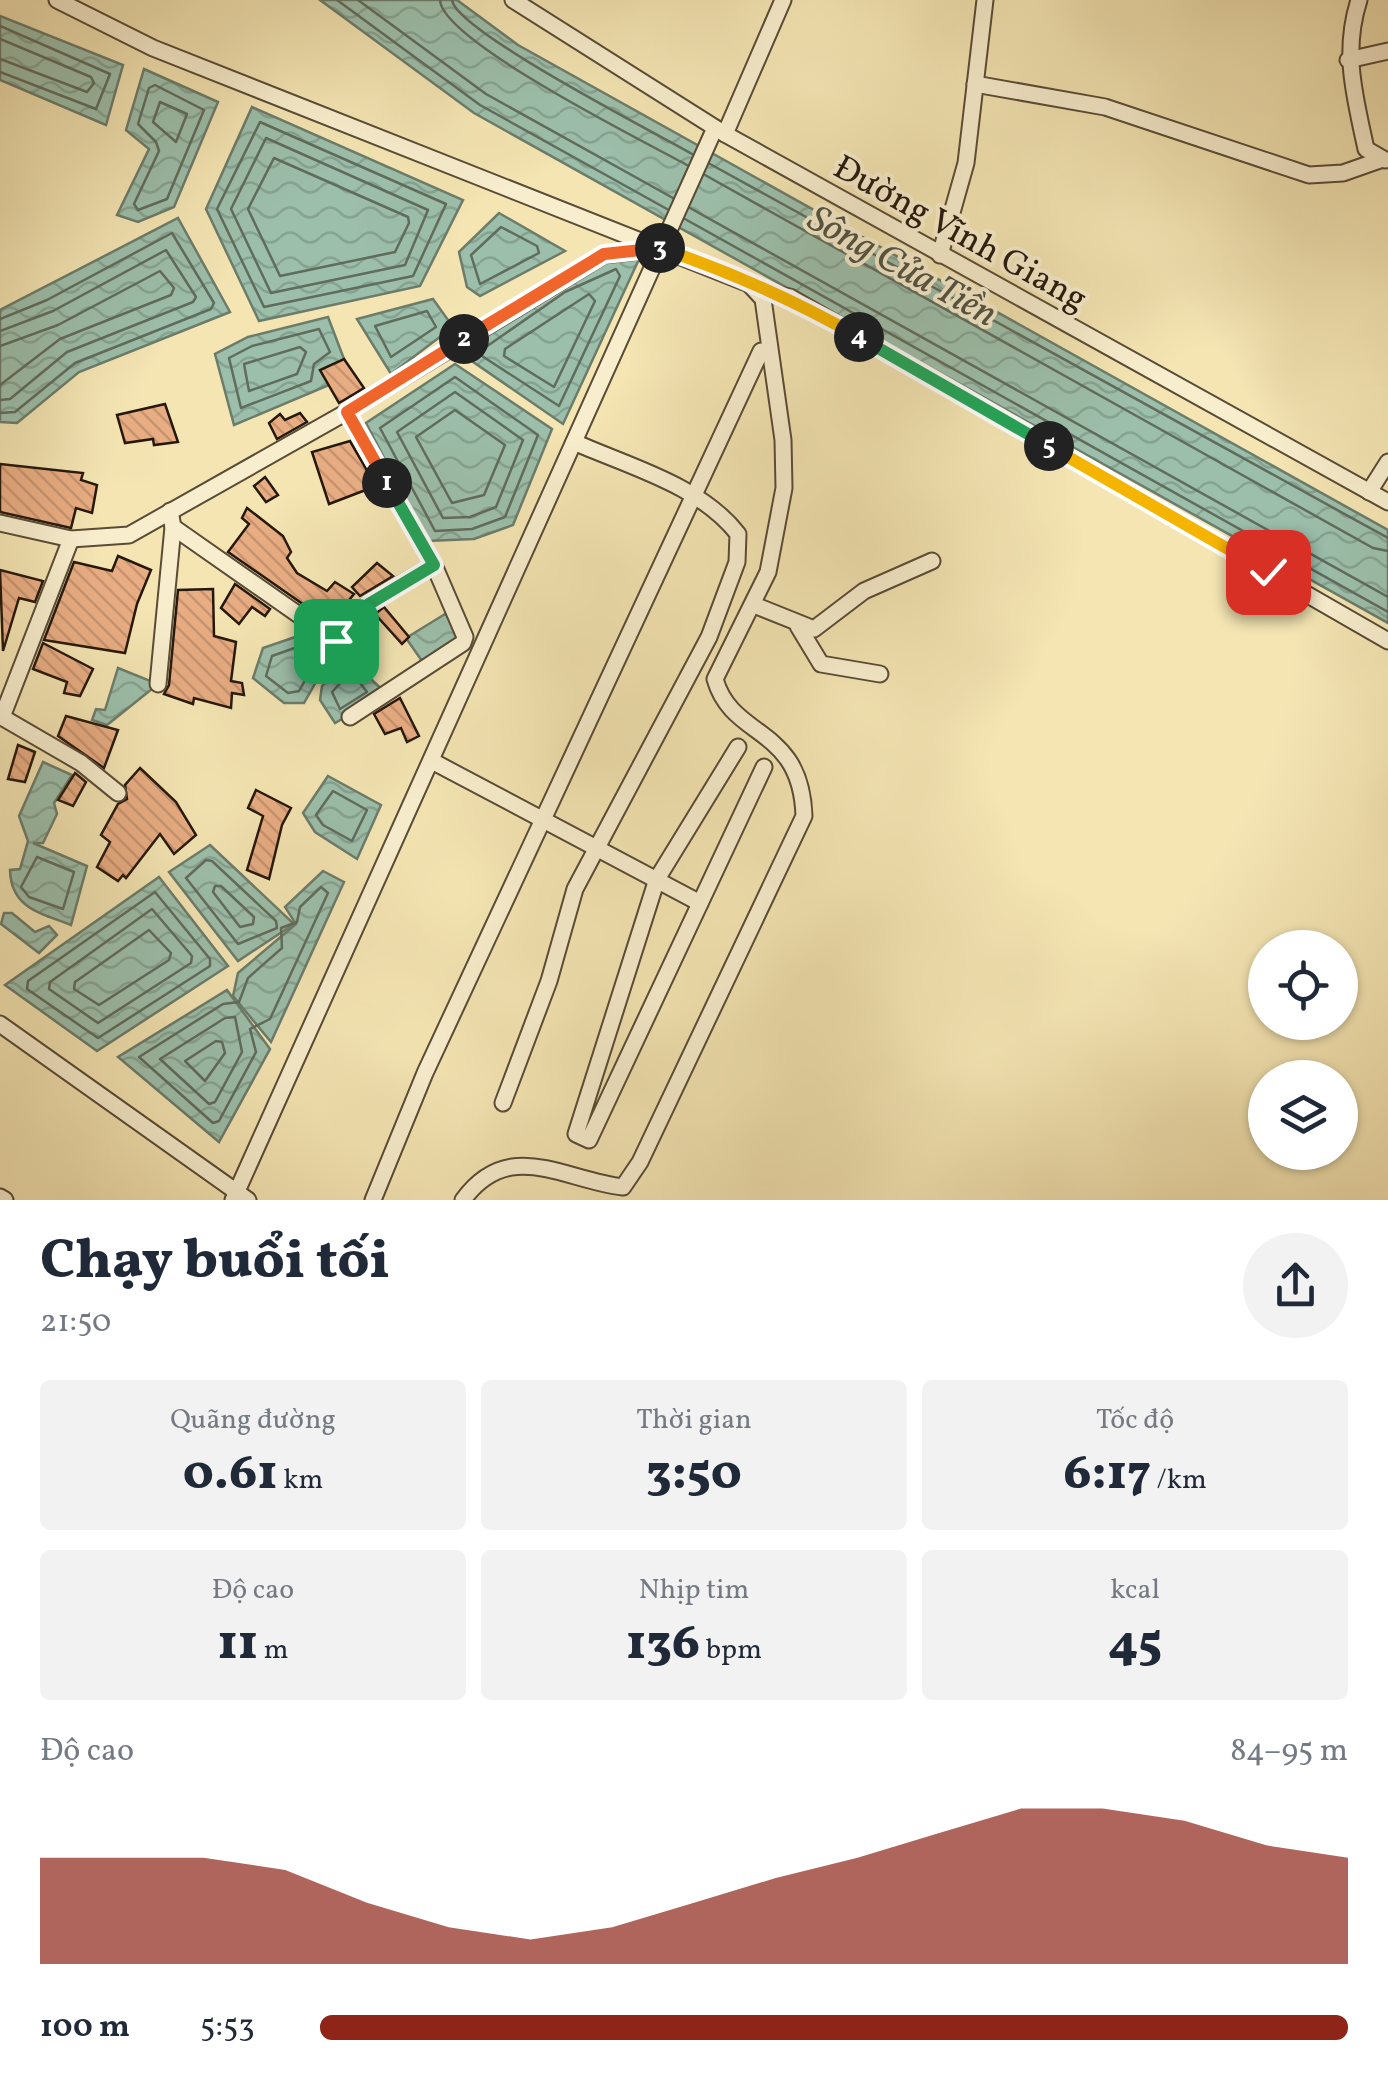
<!DOCTYPE html>
<html lang="vi">
<head>
<meta charset="utf-8">
<style>
	:root { --surface:#fff; --page:#f2f2f3; --text:#1f2937; --muted:#747a83; --accent:#8f2418 }
	body { margin:0; font-family:Vollkorn,serif; background:var(--page); color:var(--text); height:100vh; display:flex; flex-direction:column; font-size:38px; white-space:nowrap }
	* { box-sizing:border-box; margin:0 }
	p { font-size:32px; color:var(--muted) }
	.icon { flex:none; width:55px; height:55px; fill:none; stroke:currentColor; stroke-width:2; stroke-linecap:round; stroke-linejoin:round }
	.map { position:relative; height:1200px; overflow:hidden }
	.side { display:flex; flex-direction:column; background:var(--surface); flex:1 }
	.side>* { flex:none }
	.tools { position:absolute; left:1248px; top:930px; display:grid; gap:20px }
	.tools a { display:grid; place-items:center; width:110px; height:110px; border-radius:50%; background:var(--surface); box-shadow:0 2px 8px #0004; font-size:50px }
	.pin { position:absolute; display:grid; place-items:center; width:85px; height:85px; color:#fff; margin:-42px; border-radius:20px; box-shadow:0 5px 15px #0006 }
	.km { position:absolute; width:50px; height:50px; margin:-25px; border-radius:50%; background:#222; color:#fff; font-size:28px; line-height:50px; text-align:center }
	.round { display:grid; place-items:center; flex:none; width:105px; height:105px; border-radius:52px; background:var(--page) }
	.headline { display:flex; align-items:center; justify-content:space-between; height:170px; padding:0 40px }
	h1 { font-size:55px; font-weight:800; line-height:75px }
	.stats { display:grid; grid-template-columns:repeat(3,1fr); gap:15px; height:170px; padding:10px 40px }
	.stats div { display:grid; align-content:center; border-radius:10px; background:var(--page); text-align:center }
	.stats b { font-size:50px; font-weight:800 }
	.stats small { font-size:28px; font-weight:400 }
	.stats p { font-size:28px }
	.chart { height:280px; padding:20px 40px }
	.chart p { display:flex; justify-content:space-between }
	.chart svg { width:100%; height:180px; margin-top:10px; fill:var(--accent); opacity:.7 }
	ul { padding:0 40px; list-style:none; font-size:32px }
	li { display:grid; grid-template-columns:160px 120px 1fr; align-items:center; height:75px }
	li i { height:25px; border-radius:12px; background:var(--accent) }
	.map>svg:first-child { display:block }
	.water { fill:url(#water-waves); stroke:#6c7c6b; stroke-width:2.5 }
	.lines { fill:none; stroke-linecap:round; stroke-linejoin:round }
	.shore { stroke:#606c5c; stroke-width:2.5 }
	.building { fill:url(#building-back-hatch); stroke:#25180c; stroke-width:2.5 }
	.minor-casing { stroke:#594b36; stroke-width:19 }
	.minor { stroke:#f8eece; stroke-width:15 }
	.split-1-casing { stroke:#fff; stroke-width:20 }
	.split-2-casing { stroke:#fff; stroke-width:20 }
	.split-3-casing { stroke:#fff; stroke-width:20 }
	.split-4-casing { stroke:#fff; stroke-width:20 }
	.split-5-casing { stroke:#fff; stroke-width:20 }
	.split-6-casing { stroke:#fff; stroke-width:20 }
	.split-1 { stroke:#22a559; stroke-width:12 }
	.split-2 { stroke:#f0652b; stroke-width:12 }
	.split-3 { stroke:#f0652b; stroke-width:12 }
	.split-4 { stroke:#f5b400; stroke-width:12 }
	.split-5 { stroke:#22a559; stroke-width:12 }
	.split-6 { stroke:#f5b400; stroke-width:12 }
	.labels { text-anchor:middle; stroke-width:8; stroke-linejoin:round; paint-order:stroke }
	.street-label { font-size:35px; fill:#25180c; stroke:#f8eece }
	.water-label { font-size:38px; font-style:italic; fill:#4f5244; stroke:#f8eece }
</style>
</head>
<body>
<div class="map">
<svg width="1388" height="1200" viewBox="0 0 1388 1200">
	<defs>
		<pattern id="water-waves" width="16" height="10" patternUnits="userSpaceOnUse" patternTransform="scale(2.5)"><rect width="16" height="10" fill="#9cbfab"/><path d="M0 5q4-4 8 0t8 0" fill="none" stroke="#86a392"/></pattern>
		<pattern id="building-back-hatch" width="6" height="6" patternUnits="userSpaceOnUse" patternTransform="scale(2.5)"><rect width="6" height="6" fill="#e9ad83"/><path d="M-1 5l2 2M0 0l6 6M5-1l2 2" fill="none" stroke="#c89470"/></pattern>
	</defs>
	<rect width="100%" height="100%" fill="#f4e5b3"/>
	<filter id="stains"><feTurbulence type="fractalNoise" baseFrequency=".002" numOctaves="4"/><feColorMatrix values="0 0 0 0 .2 0 0 0 0 .09 0 0 0 0 .02 0 0 0 .5 -.17"/></filter>
	<radialGradient id="worn" r=".72"><stop offset=".6" stop-color="#630" stop-opacity="0"/><stop offset="1" stop-color="#630" stop-opacity=".3"/></radialGradient>
	<!-- water -->
	<g class="water">
		<polygon points="320,0 457,0 518,45 1388,530 1388,623 474,113"/>
		<polygon points="0,16 123,65 106,125 0,80"/>
		<polygon points="144,69 218,102 174,207 138,222 117,215 149,149 126,130"/>
		<polygon points="252,107 463,200 420,286 259,321 206,209"/>
		<polygon points="499,213 565,251 480,296 467,287 459,252"/>
		<polygon points="178,218 230,312 79,372 17,423 0,422 0,310"/>
		<polygon points="640,257 563,424 466,357 472,344 606,260"/>
		<polygon points="433,299 453,327 391,374 357,319"/>
		<polygon points="328,317 344,359 329,385 234,425 215,354 248,337"/>
		<polygon points="455,364 552,429 513,525 474,539 427,541 366,423"/>
		<polygon points="445,614 456,626 456,639 424,664 406,638"/>
		<polygon points="307,633 333,652 304,703 284,703 253,678 263,648"/>
		<polygon points="341,666 360,669 386,693 335,723 320,700 322,686"/>
		<polygon points="118,668 158,684 107,725 92,720 96,709 105,710"/>
		<path d="M43,762L72,775L54,803L57,814L43,843H33L87,866L71,925C40,913 11,908 10,870L20,869L28,841L19,816Z"/>
		<polygon points="328,776 381,805 357,859 315,832 303,813"/>
		<polygon points="210,845 294,924 238,961 169,872"/>
		<polygon points="323,871 344,882 271,1042 233,996 238,973 296,924 285,907"/>
		<polygon points="159,877 228,966 97,1051 5,985"/>
		<polygon points="4,913 12,913 35,932 49,926 57,935 39,953 1,924"/>
		<polygon points="227,990 270,1049 219,1142 118,1057"/>
	</g>
	<g class="lines">
		<!-- shore -->
		<g class="shore">
			<polyline points="337,0 480,105 667,209"/>
			<polyline points="358,0 486,94 673,198"/>
			<path d="M440,0C442,41 645,142 687,165"/>
			<path d="M452,0C456,31 656,133 692,154"/>
			<polyline points="0,26 110,74 96,109 0,72"/>
			<polyline points="0,39 91,77 94,83 87,92 0,59"/>
			<polygon points="155,85 204,110 167,199 138,210 134,204 159,151 156,142 138,124 149,88"/>
			<polygon points="160,102 187,114 176,142 153,122"/>
			<polygon points="260,122 446,204 413,276 264,307 217,209"/>
			<polygon points="266,138 428,210 405,265 271,293 231,209"/>
			<polygon points="274,158 408,217 409,223 395,252 280,276 248,209"/>
			<polyline points="710,164 1388,538"/>
			<polyline points="705,175 1373,548 1388,551"/>
			<polyline points="690,208 1388,597"/>
			<polyline points="685,219 1388,612"/>
			<polygon points="501,227 537,246 539,253 480,284 471,255"/>
			<polygon points="616,269 620,276 559,406 482,356 483,349 565,292"/>
			<polygon points="589,294 595,301 554,387 504,356 505,349"/>
			<polygon points="427,311 436,327 391,357 375,326"/>
			<polyline points="0,319 47,300 172,233 214,303 211,309 75,363 15,412 0,413"/>
			<polygon points="319,329 330,352 314,364 311,381 241,408 229,358 252,346"/>
			<polyline points="0,331 53,311 166,250 196,297 193,302 67,352 10,399 0,400"/>
			<polyline points="0,346 58,325 160,271 174,288 171,295 60,339 0,385"/>
			<polygon points="300,347 306,352 297,374 249,391 244,364"/>
			<polygon points="455,377 538,435 505,517 472,529 435,531 380,428"/>
			<polygon points="455,392 523,440 496,507 470,517 443,518 397,432"/>
			<polygon points="455,410 505,445 484,495 452,503 416,437"/>
			<polygon points="303,645 318,658 299,691 288,693 266,676 272,656"/>
			<polygon points="346,677 357,679 367,692 340,709 332,692"/>
			<polygon points="333,791 367,810 352,841 323,825 316,815"/>
			<polygon points="37,857 74,872 63,909 29,897 21,887"/>
			<polygon points="206,860 212,861 276,921 277,928 238,944 186,878"/>
			<polygon points="221,886 254,917 253,924 240,927 213,892 215,886"/>
			<polygon points="321,887 328,893 270,1019 250,1029 256,1052 219,1121 213,1123 139,1057 223,1004 239,1002 248,978 282,948 281,928 297,922 300,907"/>
			<polygon points="155,892 210,959 210,966 98,1038 27,989 28,981"/>
			<polygon points="152,909 192,956 191,963 98,1023 49,989 50,982"/>
			<polygon points="149,930 171,953 169,960 99,1005 74,989 75,982"/>
			<polygon points="235,1017 242,1052 215,1102 209,1104 160,1059 225,1018"/>
			<polygon points="216,1041 222,1042 225,1053 205,1081 185,1061"/>
		</g>
	</g>
	<!-- building -->
	<g class="building">
		<polygon points="344,359 364,388 339,403 320,370"/>
		<polygon points="165,404 178,442 154,445 153,439 125,443 117,415"/>
		<polygon points="300,413 307,422 277,439 269,423 280,414 285,420"/>
		<polygon points="350,441 376,486 329,504 312,452"/>
		<polygon points="0,464 83,473 81,480 97,485 92,513 76,508 71,528 0,512"/>
		<polygon points="265,477 278,495 266,502 254,486"/>
		<polygon points="247,508 283,536 291,552 287,558 297,573 327,591 335,582 354,594 330,623 228,552 249,524 242,518"/>
		<polygon points="118,556 151,570 137,604 125,653 44,640 74,562 112,571"/>
		<polygon points="377,563 393,576 360,596 352,587"/>
		<polygon points="0,570 43,581 35,602 19,598 3,651"/>
		<polygon points="235,584 270,609 265,616 252,607 239,624 221,608"/>
		<polygon points="213,589 214,636 236,642 231,681 242,683 244,695 232,693 231,708 194,698 193,704 164,694 169,685 178,590"/>
		<polygon points="384,607 409,637 402,644 375,614"/>
		<polygon points="43,643 93,669 80,696 64,693 67,682 33,669"/>
		<polygon points="400,698 419,736 407,742 401,728 385,734 374,714"/>
		<polygon points="66,716 118,730 104,768 58,736"/>
		<polygon points="18,745 35,752 25,782 8,779"/>
		<polygon points="140,768 176,802 196,835 174,854 160,834 126,878 123,875 118,881 97,867 110,842 101,835 118,804 127,799 125,785"/>
		<polygon points="75,773 86,782 73,806 58,800"/>
		<polygon points="256,790 291,808 282,825 269,879 247,870 263,816 248,808"/>
	</g>
	<g class="lines">
		<!-- minor casing -->
		<g class="minor-casing">
			<g id="minor">
				<path d="M57,0L153,48L749,284L763,299L783,440L784,488L768,572L715,679C732,740 801,725 804,816L640,1162L623,1187C563,1180 509,1137 463,1200"/>
				<polyline points="513,0 725,134 1388,502"/>
				<path d="M1359,0C1342,53 1355,97 1366,149L1385,160"/>
				<polyline points="1348,60 1388,51"/>
				<polyline points="975,84 1105,107 1309,175 1343,173 1380,160"/>
				<polyline points="725,134 783,0"/>
				<polyline points="940,255 966,163 985,0"/>
				<polyline points="757,291 790,297 1388,641"/>
				<polyline points="347,412 434,565 465,637 463,643 350,717"/>
				<polyline points="1369,492 1388,462"/>
				<polyline points="170,511 173,527 336,641 369,603 434,565"/>
				<polyline points="0,523 71,539 129,535 345,413 604,255 657,249"/>
				<polyline points="754,605 814,629 864,591 932,561"/>
				<polyline points="798,626 821,664 880,674"/>
				<polyline points="158,684 173,527"/>
				<polyline points="0,716 81,763 118,793"/>
				<polyline points="2,717 71,539"/>
				<polyline points="738,747 657,879 576,1134 589,1140 764,767"/>
				<polyline points="432,761 700,903"/>
				<polyline points="0,1024 248,1200"/>
				<path d="M503,1103L549,981L575,889L709,637L737,562L738,534C700,485 630,467 574,442"/>
				<polyline points="0,1197 5,1200"/>
				<polyline points="233,1200 715,128"/>
				<polyline points="373,1200 425,1073 761,351"/>
			</g>
		</g>
		<!-- minor -->
		<use href="#minor" class="minor"/>
	</g>
	<g class="lines">
		<!-- split-1 casing -->
		<g class="split-1-casing">
			<polyline id="split-1" points="336,641 369,604 434,565 387,483"/>
		</g>
		<!-- split-2 casing -->
		<g class="split-2-casing">
			<polyline id="split-2" points="387,483 347,412 464,339"/>
		</g>
		<!-- split-3 casing -->
		<g class="split-3-casing">
			<polyline id="split-3" points="464,339 604,254 660,248"/>
		</g>
		<!-- split-4 casing -->
		<g class="split-4-casing">
			<path id="split-4" d="M660,248C728,271 796,301 859,337"/>
		</g>
		<!-- split-5 casing -->
		<g class="split-5-casing">
			<polyline id="split-5" points="859,337 1049,446"/>
		</g>
		<!-- split-6 casing -->
		<g class="split-6-casing">
			<polyline id="split-6" points="1049,446 1268,572"/>
		</g>
		<!-- split-1 -->
		<use href="#split-1" class="split-1"/>
		<!-- split-2 -->
		<use href="#split-2" class="split-2"/>
		<!-- split-3 -->
		<use href="#split-3" class="split-3"/>
		<!-- split-4 -->
		<use href="#split-4" class="split-4"/>
		<!-- split-5 -->
		<use href="#split-5" class="split-5"/>
		<!-- split-6 -->
		<use href="#split-6" class="split-6"/>
	</g>
	<g class="labels">
		<!-- street labels -->
		<g class="street-label">
			<text transform="translate(961 232) rotate(29)" y="12">Đường Vĩnh Giang</text>
		</g>
		<!-- water labels -->
		<g class="water-label">
			<text transform="translate(903 265) rotate(29)" y="13">Sông Cửa Tiền</text>
		</g>
	</g>
	<rect width="100%" height="100%" filter="url(#stains)"/>
	<rect width="100%" height="100%" fill="url(#worn)"/>
</svg>
<div class="tools">
<a><svg class="icon" aria-label="locate" viewBox="0 0 24 24"><circle cx="12" cy="12" r="6"/><path d="M12 2v4M12 18v4M2 12h4M18 12h4"/></svg></a>
<a><svg class="icon" aria-label="layers" viewBox="0 0 24 24"><path d="M12 4l9 5-9 5-9-5zM3 14l9 5 9-5"/></svg></a>
</div>
<div class="pin" style="left:336px;top:641px;background:#1e9e55"><svg class="icon" aria-label="arrive" viewBox="0 0 24 24"><path d="M6 21V4h12l-3 4 3 4H6"/></svg></div>
<div class="pin" style="left:1268px;top:572px;background:#d93025"><svg class="icon" aria-label="check" viewBox="0 0 24 24"><path d="M5 12l5 5 9-10"/></svg></div>
<b class="km" style="left:387px;top:483px">1</b>
<b class="km" style="left:464px;top:339px">2</b>
<b class="km" style="left:660px;top:248px">3</b>
<b class="km" style="left:859px;top:337px">4</b>
<b class="km" style="left:1049px;top:446px">5</b>
</div>
<section class="side">
<div class="headline"><div><h1>Chạy buổi tối</h1><p>21:50</p></div><a class="round"><svg class="icon" aria-label="share" viewBox="0 0 24 24"><path d="M12 15V3M7 8l5-5 5 5M5 13v7h14v-7"/></svg></a></div>
<div class="stats">
<div><p>Quãng đường</p><b>0.61<small> km</small></b></div>
<div><p>Thời gian</p><b>3:50</b></div>
<div><p>Tốc độ</p><b>6:17<small> /km</small></b></div>
</div>
<div class="stats">
<div><p>Độ cao</p><b>11<small> m</small></b></div>
<div><p>Nhịp tim</p><b>136<small> bpm</small></b></div>
<div><p>kcal</p><b>45</b></div>
</div>
<div class="chart"><p><span>Độ cao</span>84–95 m</p>
<svg viewBox="0 0 160 44" preserveAspectRatio="none"><path d="M0 44V18L10 18L20 18L30 21L40 29L50 35L60 38L70 35L80 29L90 23L100 18L110 12L120 6L130 6L140 9L150 15L160 18V44z"/></svg>
</div>
<ul>
<li><b>100 m</b>5:53<i style="width:100%"></i></li>
</ul>
</section>
</body>
</html>
